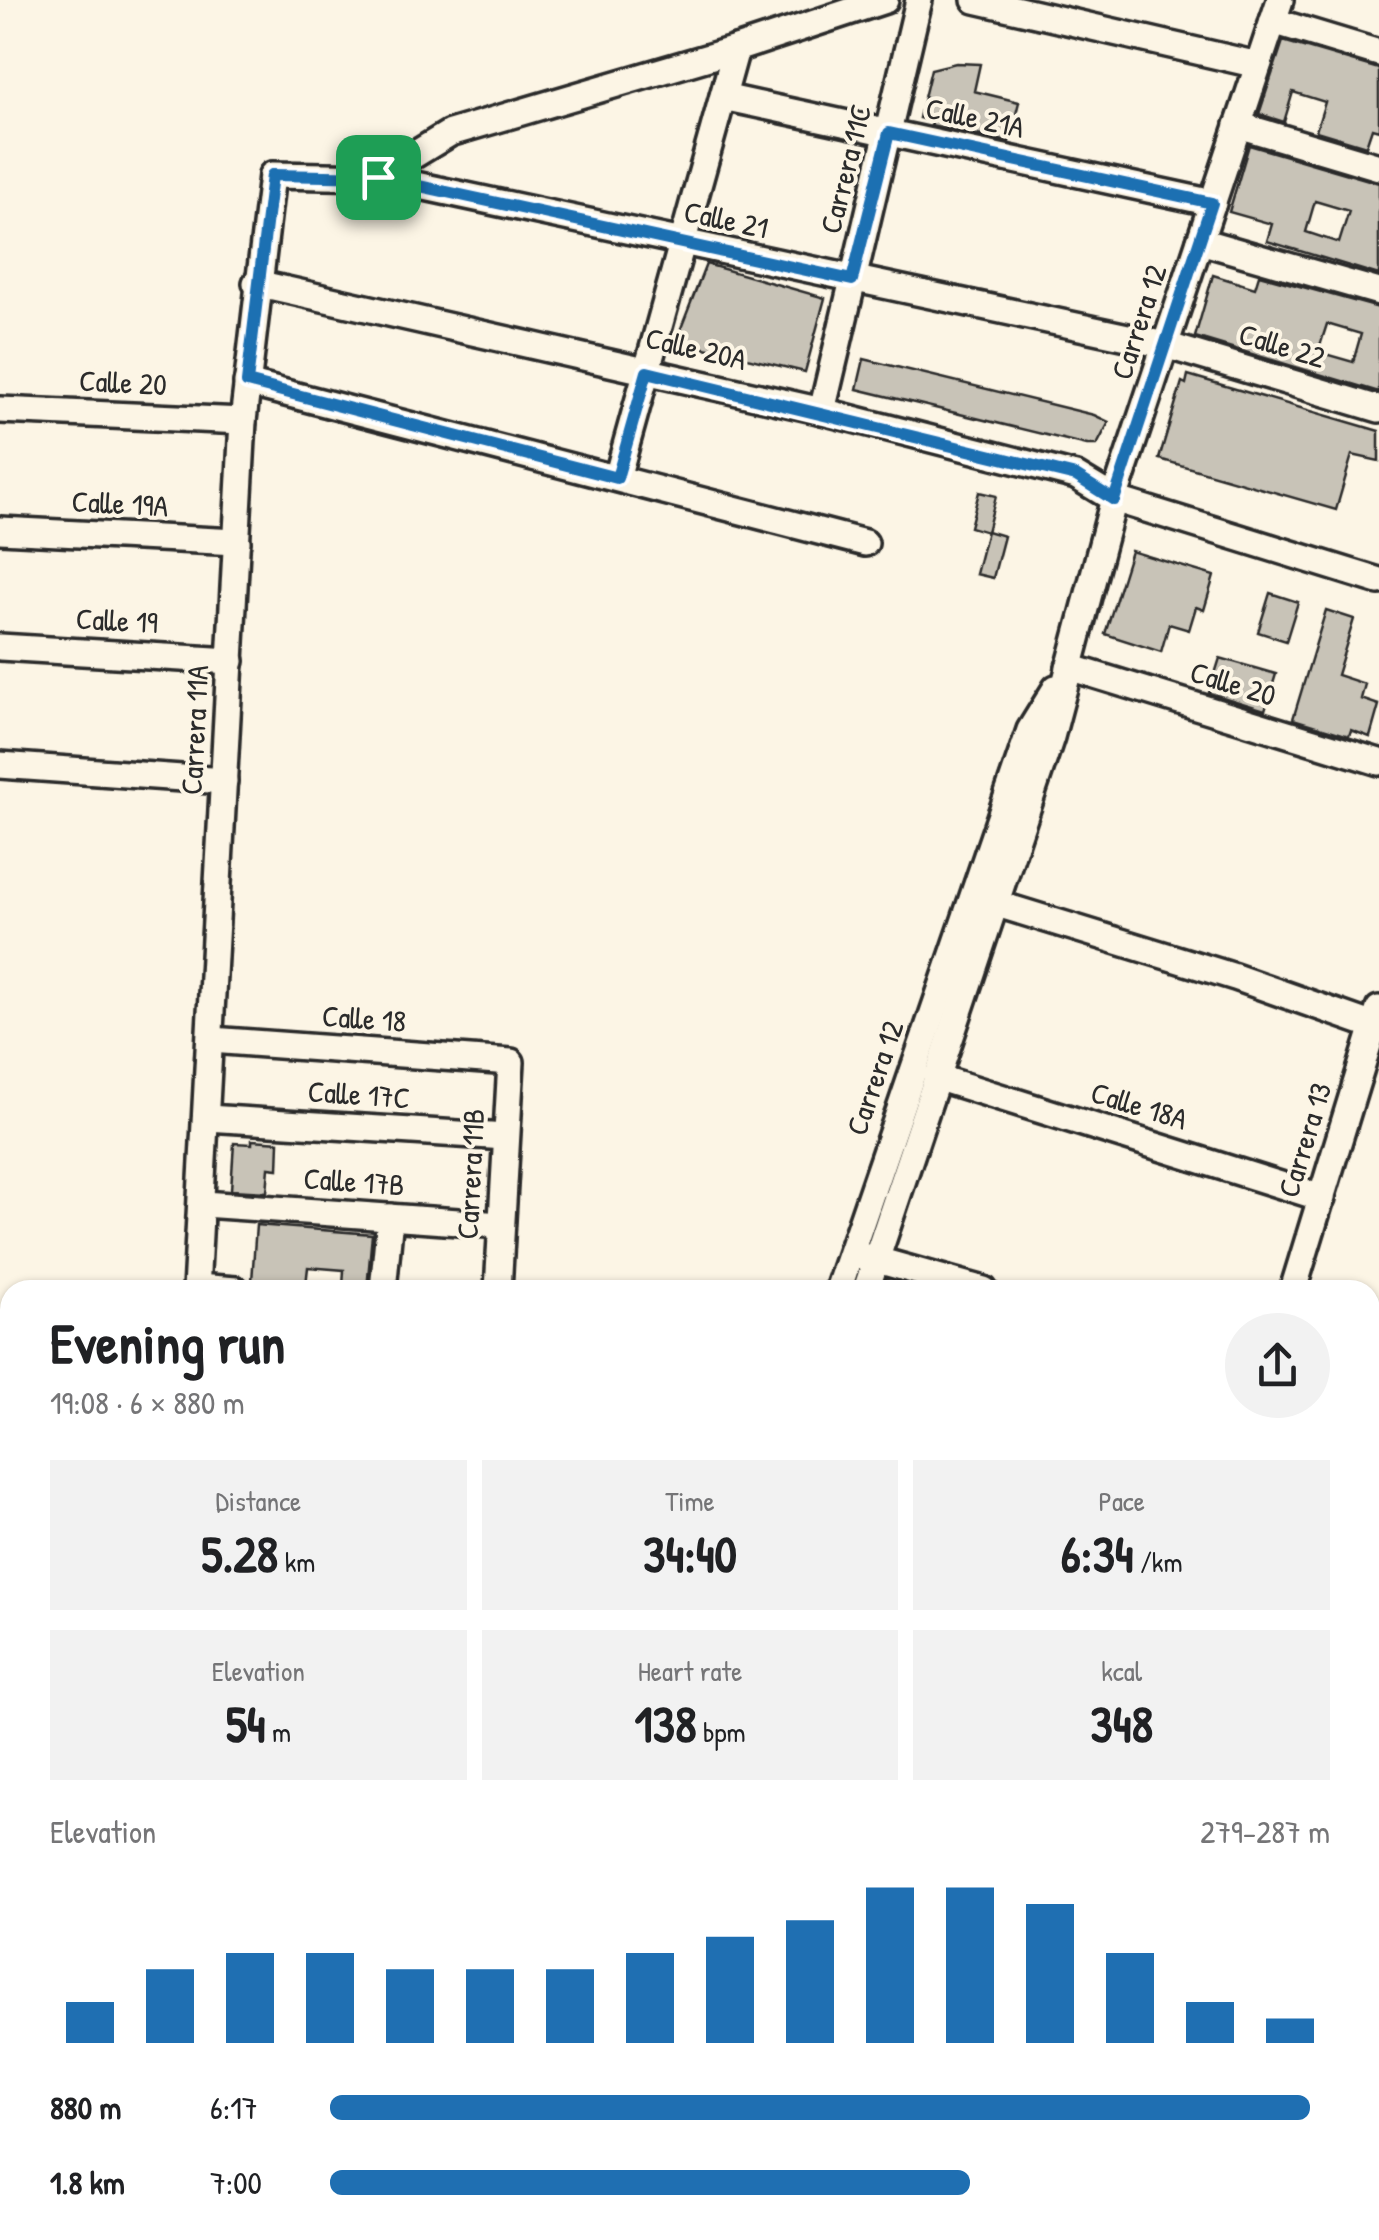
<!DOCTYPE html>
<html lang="en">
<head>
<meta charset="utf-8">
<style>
	:root { --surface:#fff; --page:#f2f2f2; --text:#202124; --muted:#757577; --accent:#1f6fb2 }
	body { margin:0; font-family:"Patrick Hand",sans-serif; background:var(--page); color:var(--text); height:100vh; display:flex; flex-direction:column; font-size:38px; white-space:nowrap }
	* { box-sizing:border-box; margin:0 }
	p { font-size:32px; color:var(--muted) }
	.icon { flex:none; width:55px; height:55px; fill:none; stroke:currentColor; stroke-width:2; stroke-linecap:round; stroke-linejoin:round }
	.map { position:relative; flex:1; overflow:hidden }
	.sheet { position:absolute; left:0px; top:1280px; width:1380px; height:960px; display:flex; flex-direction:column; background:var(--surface); border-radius:30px 30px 0 0; box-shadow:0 2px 8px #0004 }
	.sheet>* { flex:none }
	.pin { position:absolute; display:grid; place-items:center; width:85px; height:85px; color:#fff; margin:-42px; border-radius:20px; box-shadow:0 5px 15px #0006 }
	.round { display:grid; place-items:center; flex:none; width:105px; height:105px; border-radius:52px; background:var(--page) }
	.head { display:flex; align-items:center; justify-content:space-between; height:170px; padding:0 50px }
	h1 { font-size:55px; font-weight:700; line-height:75px }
	.stats { display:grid; grid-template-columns:repeat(3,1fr); gap:15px; height:170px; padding:10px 50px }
	.stats div { display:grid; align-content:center; border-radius:0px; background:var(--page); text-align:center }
	.stats b { font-size:50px; font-weight:700 }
	.stats small { font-size:28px; font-weight:400 }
	.stats p { font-size:28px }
	.chart { height:280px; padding:20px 50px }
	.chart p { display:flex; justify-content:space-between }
	.chart svg { width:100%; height:180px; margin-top:10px; stroke:var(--accent); stroke-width:6 }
	ul { padding:0 50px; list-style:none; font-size:32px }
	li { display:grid; grid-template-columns:160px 120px 1fr; align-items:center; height:75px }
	li i { height:25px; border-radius:12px; background:var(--accent) }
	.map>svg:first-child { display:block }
	.green { fill:#ded8ca; stroke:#84827a; stroke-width:2.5 }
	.building { fill:#c8c3b7; stroke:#2b2b2b; stroke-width:2.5; fill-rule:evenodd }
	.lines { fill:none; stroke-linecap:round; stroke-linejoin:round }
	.minor-casing { stroke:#2b2b2b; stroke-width:32 }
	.minor { stroke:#fcf5e5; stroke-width:25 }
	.route-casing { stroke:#fff; stroke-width:20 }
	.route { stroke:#1f6fb2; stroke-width:12 }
	.labels { text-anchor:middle; stroke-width:8; stroke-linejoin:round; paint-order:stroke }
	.street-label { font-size:30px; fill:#2b2b2b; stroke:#fcf5e5 }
</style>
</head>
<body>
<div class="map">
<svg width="1379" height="2240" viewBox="0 0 1379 2240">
	<rect width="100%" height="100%" fill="#fcf5e5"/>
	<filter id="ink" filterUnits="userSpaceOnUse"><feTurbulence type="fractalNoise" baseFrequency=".01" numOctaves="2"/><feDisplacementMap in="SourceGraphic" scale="20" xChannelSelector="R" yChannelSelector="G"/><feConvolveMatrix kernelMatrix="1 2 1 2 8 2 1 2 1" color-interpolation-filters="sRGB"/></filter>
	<g filter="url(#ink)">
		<!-- green -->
		<polygon class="green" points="1370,1624 1379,1627 1379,1971 1370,1968"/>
		<!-- building -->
		<g class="building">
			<polygon points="1283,41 1379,69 1379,130 1372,128 1366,146 1316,131 1325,102 1293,92 1284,122 1259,114"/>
			<polygon points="956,63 980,64 974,91 1019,102 1009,142 931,125 932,121 919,118 931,69"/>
			<path d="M1249,145L1379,183V275L1267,241L1272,224L1229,212ZM1315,201L1349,211L1339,243L1306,232Z"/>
			<polygon points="706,264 825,298 805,372 676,341"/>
			<path d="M1213,275L1255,288L1259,275L1379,308V392L1195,337ZM1327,324L1361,334L1353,362L1318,352Z"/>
			<polygon points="864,359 1094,415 1109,422 1097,445 1087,445 857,389"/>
			<polygon points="1188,375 1379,431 1379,461 1352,455 1336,510 1159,459 1182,382 1186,384"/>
			<polygon points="979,492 996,496 987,532 970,527"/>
			<polygon points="987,531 1004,536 993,578 976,574"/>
			<polygon points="1131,551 1214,576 1204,610 1196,607 1189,630 1169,624 1161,652 1105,634"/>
			<polygon points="1270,593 1298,602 1286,641 1258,632"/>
			<polygon points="1326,610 1354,619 1337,675 1365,684 1361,699 1379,705 1370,737 1351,730 1349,736 1293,719"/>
			<polygon points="1220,658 1276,674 1265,710 1209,693"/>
			<polygon points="252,1140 279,1142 278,1169 269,1168 267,1192 231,1190 234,1143 252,1144"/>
			<polygon points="256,1225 372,1234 367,1289 343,1287 344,1270 308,1267 306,1285 252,1281"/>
		</g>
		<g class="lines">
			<!-- minor casing -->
			<g class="minor-casing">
				<g id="minor">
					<polyline points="975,0 1258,65"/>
					<polyline points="1273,21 1379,53"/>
					<polyline points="723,97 1213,203"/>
					<polyline points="1238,125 1379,167"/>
					<polyline points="378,177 450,133 736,49 885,0"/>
					<polyline points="1200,241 1379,292"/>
					<polyline points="256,283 822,411 1076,476 1114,499 1379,581"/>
					<polyline points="247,383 865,543"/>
					<polyline points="0,410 243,421"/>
					<polyline points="822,411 919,0"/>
					<polyline points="617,478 736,49"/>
					<polyline points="0,530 237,542"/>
					<polyline points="0,647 231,661"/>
					<polyline points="1069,667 1379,762"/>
					<polyline points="0,765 224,781"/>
					<polyline points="994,903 1235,977 1374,1026"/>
					<polyline points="211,1040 511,1062 498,1290"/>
					<polyline points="936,1077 1322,1198"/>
					<polyline points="207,1118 506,1137"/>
					<polyline points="203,1204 501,1225"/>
					<polyline points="859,1255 984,1290"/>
					<polyline points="197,1287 236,1290"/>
					<polyline points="196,1290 243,421 272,175 378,177 1165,345 1379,409"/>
					<polyline points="383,1290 390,1217"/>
					<polyline points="838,1290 1030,730 1056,688"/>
					<polyline points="866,1290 1051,737 1114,499 1280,0"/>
					<polyline points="1293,1290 1379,1009"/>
					<polyline points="0,1375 10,1376"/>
					<polyline points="1370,1396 1379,1398"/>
					<polyline points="0,1668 10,1669"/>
					<polyline points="0,1950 10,1951"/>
					<polyline points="585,2230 615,2240"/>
					<polyline points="149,2240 149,2230"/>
					<polyline points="359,2240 391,2230"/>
					<polyline points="538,2240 540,2230"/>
				</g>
			</g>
			<!-- minor -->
			<use href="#minor" class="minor"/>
		</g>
	</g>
	<g class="lines" filter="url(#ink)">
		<!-- route casing -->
		<g class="route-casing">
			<polygon id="route" points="889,133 1212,203 1114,500 1076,476 647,372 617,478 247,382 272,175 378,177 852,280"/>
		</g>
		<!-- route -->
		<use href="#route" class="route"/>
	</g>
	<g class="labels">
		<!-- street labels -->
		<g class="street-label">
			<text transform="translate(975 118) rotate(12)" y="10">Calle 21A</text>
			<text transform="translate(846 169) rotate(-76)" y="10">Carrera 11C</text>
			<text transform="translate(726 220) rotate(12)" y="10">Calle 21</text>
			<text transform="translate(1139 322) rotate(-72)" y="10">Carrera 12</text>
			<text transform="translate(1282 346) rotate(17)" y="10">Calle 22</text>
			<text transform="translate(696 349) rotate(13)" y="10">Calle 20A</text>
			<text transform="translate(123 383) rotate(3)" y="10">Calle 20</text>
			<text transform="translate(120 504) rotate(3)" y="10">Calle 19A</text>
			<text transform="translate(117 621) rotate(3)" y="10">Calle 19</text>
			<text transform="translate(1233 684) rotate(17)" y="10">Calle 20</text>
			<text transform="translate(195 730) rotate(-87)" y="10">Carrera 11A</text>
			<text transform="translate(364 1019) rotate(4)" y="10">Calle 18</text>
			<text transform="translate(875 1078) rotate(-71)" y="10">Carrera 12</text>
			<text transform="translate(359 1095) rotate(4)" y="10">Calle 17C</text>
			<text transform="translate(1139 1106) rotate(17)" y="10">Calle 18A</text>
			<text transform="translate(1305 1140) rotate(-73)" y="10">Carrera 13</text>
			<text transform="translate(471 1174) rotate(-87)" y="10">Carrera 11B</text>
			<text transform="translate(354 1182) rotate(4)" y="10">Calle 17B</text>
		</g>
	</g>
</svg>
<div class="pin" style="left:378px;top:177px;background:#1e9e55"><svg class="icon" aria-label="arrive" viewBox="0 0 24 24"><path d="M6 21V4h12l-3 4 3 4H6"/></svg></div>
<section class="sheet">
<div class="head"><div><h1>Evening run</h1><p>19:08 · 6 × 880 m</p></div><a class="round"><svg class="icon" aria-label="share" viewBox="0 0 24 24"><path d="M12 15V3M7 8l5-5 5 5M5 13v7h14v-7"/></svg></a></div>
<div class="stats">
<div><p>Distance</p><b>5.28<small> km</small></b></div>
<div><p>Time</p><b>34:40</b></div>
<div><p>Pace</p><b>6:34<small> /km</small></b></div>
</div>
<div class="stats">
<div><p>Elevation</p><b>54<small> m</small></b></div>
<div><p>Heart rate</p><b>138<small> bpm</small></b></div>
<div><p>kcal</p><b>348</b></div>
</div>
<div class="chart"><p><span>Elevation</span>279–287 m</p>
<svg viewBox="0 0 160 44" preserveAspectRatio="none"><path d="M5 44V34M15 44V26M25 44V22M35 44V22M45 44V26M55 44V26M65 44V26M75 44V22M85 44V18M95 44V14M105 44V6M115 44V6M125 44V10M135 44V22M145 44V34M155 44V38"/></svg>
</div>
<ul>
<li><b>880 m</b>6:17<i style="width:98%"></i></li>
<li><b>1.8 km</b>7:00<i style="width:64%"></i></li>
</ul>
</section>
</div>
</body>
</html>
